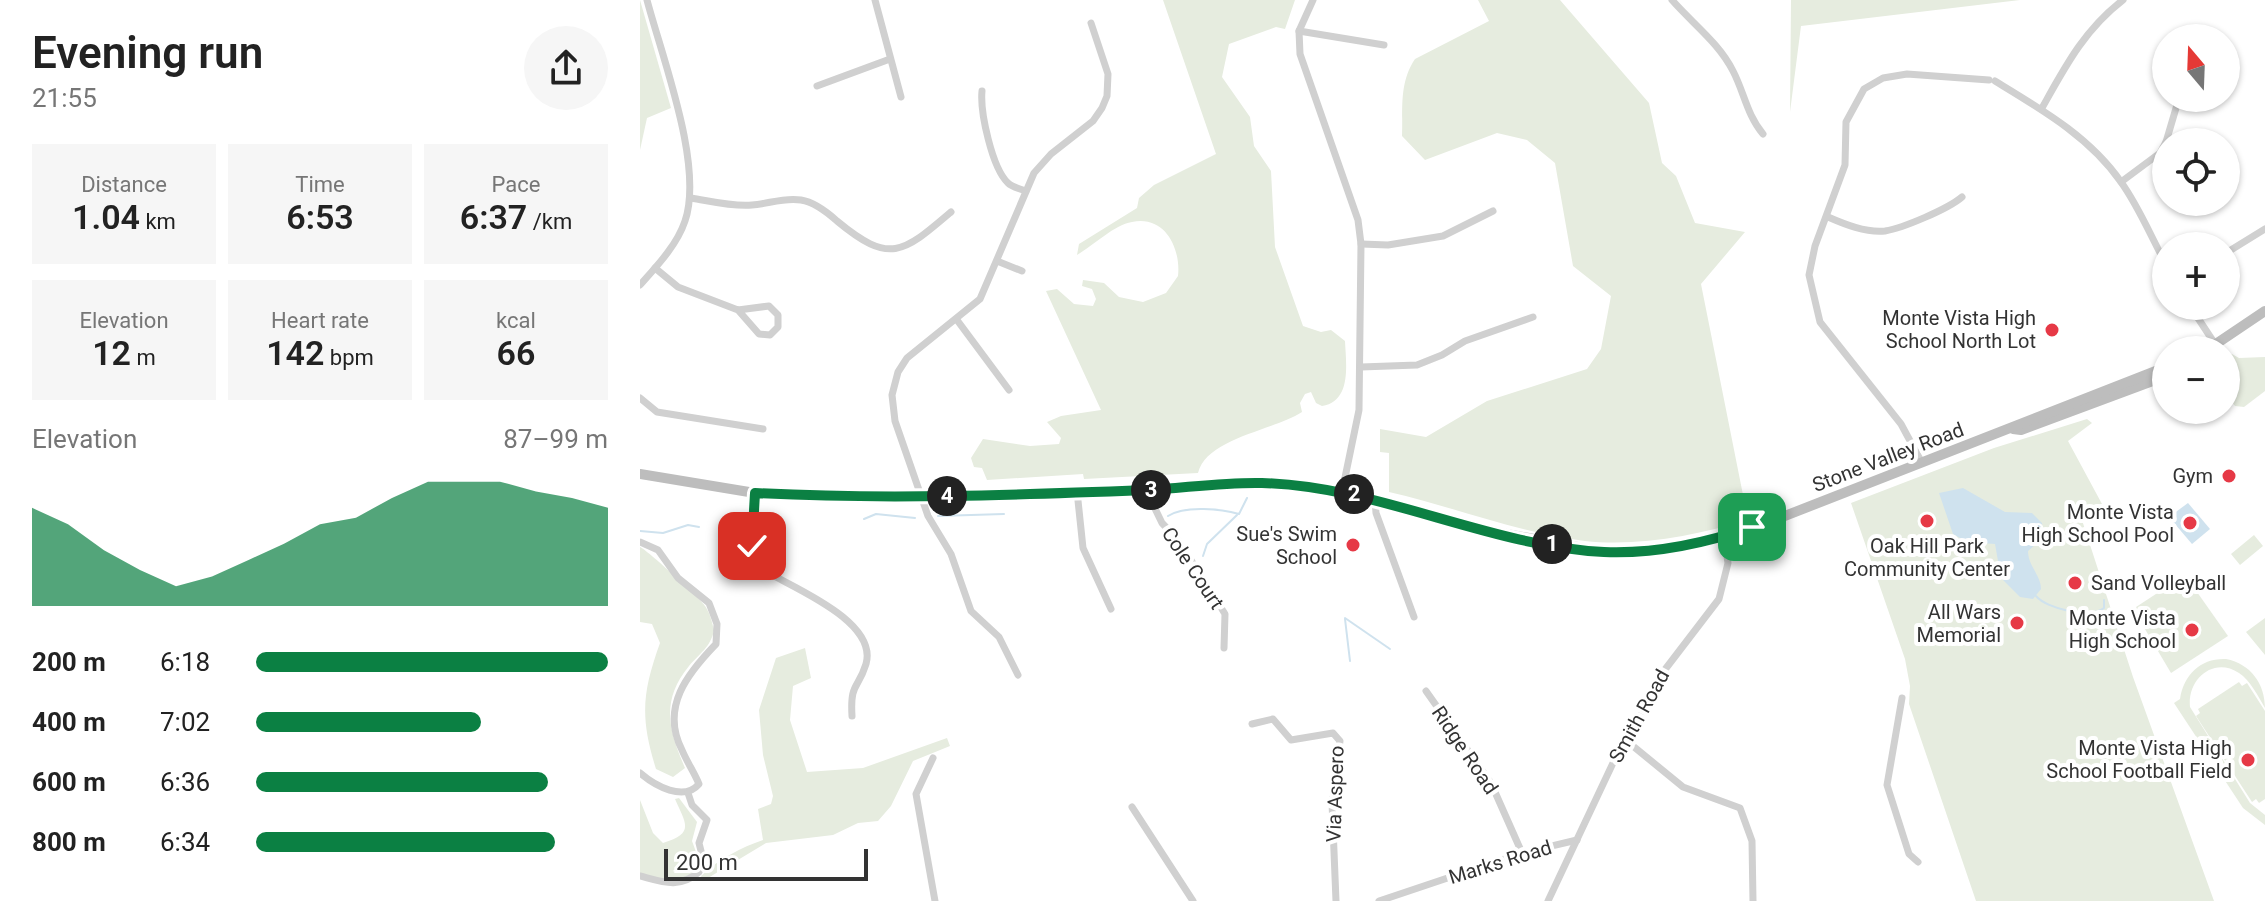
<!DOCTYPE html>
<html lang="en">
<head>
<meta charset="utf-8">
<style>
	:root { --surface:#fff; --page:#f6f6f6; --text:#222; --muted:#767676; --accent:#0b8043 }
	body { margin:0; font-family:Roboto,sans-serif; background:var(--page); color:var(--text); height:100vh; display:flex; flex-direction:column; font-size:30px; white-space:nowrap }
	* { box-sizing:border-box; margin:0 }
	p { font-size:26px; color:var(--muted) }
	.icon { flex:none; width:44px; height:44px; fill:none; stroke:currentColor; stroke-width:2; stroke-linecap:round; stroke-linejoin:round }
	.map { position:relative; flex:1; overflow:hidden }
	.side { display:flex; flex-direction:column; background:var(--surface); width:640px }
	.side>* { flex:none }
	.needle { width:52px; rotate:341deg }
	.controls { position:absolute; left:1512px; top:24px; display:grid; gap:16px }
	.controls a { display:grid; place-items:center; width:88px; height:88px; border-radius:50%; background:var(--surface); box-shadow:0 2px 6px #0004; font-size:40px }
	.scale { position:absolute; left:24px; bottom:20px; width:204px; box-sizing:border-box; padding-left:8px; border:4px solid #333; border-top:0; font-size:22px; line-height:28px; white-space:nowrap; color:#333; -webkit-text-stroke:6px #fff; paint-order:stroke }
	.pin { position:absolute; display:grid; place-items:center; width:68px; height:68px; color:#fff; margin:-34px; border-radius:16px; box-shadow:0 4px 12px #0006 }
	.km { position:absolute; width:40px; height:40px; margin:-20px; border-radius:50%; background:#222; color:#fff; font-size:22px; line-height:40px; text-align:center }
	.round { display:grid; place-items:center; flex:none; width:84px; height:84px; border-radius:42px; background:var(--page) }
	.head { display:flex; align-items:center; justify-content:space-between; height:136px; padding:0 32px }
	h1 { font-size:44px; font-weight:600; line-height:60px }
	.figures { display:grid; grid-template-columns:repeat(3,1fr); gap:12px; height:136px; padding:8px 32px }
	.figures div { display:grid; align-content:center; border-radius:0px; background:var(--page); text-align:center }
	.figures b { font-size:34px; font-weight:600 }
	.figures small { font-size:22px; font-weight:400 }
	.figures p { font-size:22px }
	.chart { height:224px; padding:16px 32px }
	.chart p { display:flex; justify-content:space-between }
	.chart svg { width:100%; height:144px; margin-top:8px; fill:var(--accent); opacity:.7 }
	ul { padding:0 32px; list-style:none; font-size:26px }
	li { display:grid; grid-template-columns:128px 96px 1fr; align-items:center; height:60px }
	li i { height:20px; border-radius:10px; background:var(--accent) }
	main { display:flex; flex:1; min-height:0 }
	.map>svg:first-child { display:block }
	.green { fill:#e6ecdf }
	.water { fill:#cfe2ee }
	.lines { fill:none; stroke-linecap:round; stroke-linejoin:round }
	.stream { stroke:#cfe2ee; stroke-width:2 }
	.street { stroke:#d0d0d0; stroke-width:7 }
	.secondary { stroke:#bdbdbd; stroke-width:10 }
	.route-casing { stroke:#fff; stroke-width:16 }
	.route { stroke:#0b8043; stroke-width:10 }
	.poi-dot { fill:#e63946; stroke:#fff; stroke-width:3 }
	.labels { text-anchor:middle; stroke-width:8; stroke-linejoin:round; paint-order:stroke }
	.poi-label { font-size:20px; fill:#333; stroke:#fff; text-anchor:end }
	.street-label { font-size:20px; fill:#333; stroke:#fff }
</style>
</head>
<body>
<main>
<section class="side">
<div class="head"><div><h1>Evening run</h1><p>21:55</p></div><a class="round"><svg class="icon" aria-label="share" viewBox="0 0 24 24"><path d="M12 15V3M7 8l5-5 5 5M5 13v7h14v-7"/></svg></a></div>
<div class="figures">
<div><p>Distance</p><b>1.04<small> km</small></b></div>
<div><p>Time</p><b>6:53</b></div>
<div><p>Pace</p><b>6:37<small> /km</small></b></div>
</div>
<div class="figures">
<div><p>Elevation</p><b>12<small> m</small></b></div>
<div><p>Heart rate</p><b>142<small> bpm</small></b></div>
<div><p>kcal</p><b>66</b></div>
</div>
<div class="chart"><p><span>Elevation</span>87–99 m</p>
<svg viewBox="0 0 160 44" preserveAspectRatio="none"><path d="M0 44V14L10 19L20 27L30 33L40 38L50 35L60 30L70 25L80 19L90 17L100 11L110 6L120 6L130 6L140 9L150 11L160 14V44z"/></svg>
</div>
<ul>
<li><b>200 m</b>6:18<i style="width:100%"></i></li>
<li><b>400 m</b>7:02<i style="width:64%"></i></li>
<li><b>600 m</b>6:36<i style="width:83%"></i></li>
<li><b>800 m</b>6:34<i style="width:85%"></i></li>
</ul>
</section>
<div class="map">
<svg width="1625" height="901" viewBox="0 0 1625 901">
	<rect width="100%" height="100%" fill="#fff"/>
	<!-- green -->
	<g class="green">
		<polygon points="0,0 31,108 7,118 0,150"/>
		<path d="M523,0H655L645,29L636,27L589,44L582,77L610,117L614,146L631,171L635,247L663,326L681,332L691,330L705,341C706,364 712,401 682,406L676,403L671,392L665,394L660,403L662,412C632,431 567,438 558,473L444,479L443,474L347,480L342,468L334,467L331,458L343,439L390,446L419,444L421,438L407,422L421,416L461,410L406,291L417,289L434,304L453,306L456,299L452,289L442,286L443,280L464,283L479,297L503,302L526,293L538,276C541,250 526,215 492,222C474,225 454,245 437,255L439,244L497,208L499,198L514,185L576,154Z"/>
		<path d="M838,0H920L1009,103L1022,163L1036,176L1055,223L1105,232L1061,284L1108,520C1057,535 999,547 945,541C878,533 815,507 749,492V453L740,452V429L786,437L847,401L947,369L961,349L971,296L933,266L915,163L887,140L857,133L785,160L762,136C763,108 759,83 775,59L849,21Z"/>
		<polygon points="1151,0 1380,0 1161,26 1150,112"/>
		<polygon points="1592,354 1599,358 1625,357 1625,391 1604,407 1595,406 1586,394 1590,374 1588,356"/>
		<polygon points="1447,419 1452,423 1428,441 1462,504 1440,514 1493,677 1574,901 1336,901 1269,704 1270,686 1265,659 1211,503 1354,448"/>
		<polygon points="1614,535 1623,546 1600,565 1591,554"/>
		<path d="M0,547C6,549 62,600 65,606C70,613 72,622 74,630C71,647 59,654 49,666C20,701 29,731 45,768L33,777L16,769C0,718 2,693 20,643L12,624L0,622Z"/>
		<polygon points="1545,575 1588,636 1531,673 1493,609"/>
		<polygon points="1625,618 1625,655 1606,632"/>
		<path d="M165,648L171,678L153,686L150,720L167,772L223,768L307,738L310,746L273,761L251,806L238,821L218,823L193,835L126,843L63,881L61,876C77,860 102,847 123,840L118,809L131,804L133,796L123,755L119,710L136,658Z"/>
		<path d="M1586,659C1611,664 1625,684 1625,708C1618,696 1610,680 1599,673C1573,656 1547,680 1550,707L1610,803L1625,815V825L1603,808L1534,703L1540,699C1544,674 1561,658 1586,659Z"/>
		<polygon points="1599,682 1602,686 1607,683 1625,711 1625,799 1619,803 1616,799 1612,802 1556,716 1560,713 1558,709"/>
		<path d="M39,798L57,822L52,841L60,863L52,873L36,882L0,874V800L13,833L23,843C56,833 45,823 35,799Z"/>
	</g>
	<!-- water -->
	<g class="water">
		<path d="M1323,488L1365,512L1392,513L1402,523L1403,538L1388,551C1388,566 1401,575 1401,589L1393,599L1380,597L1361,578L1355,544L1327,542L1313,534L1299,493Z"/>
		<polygon points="1548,503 1570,529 1552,544 1529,517"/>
	</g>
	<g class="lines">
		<!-- stream -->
		<g class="stream">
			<polyline points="298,516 364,514"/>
			<path d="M528,516C545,505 582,509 599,514L607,498"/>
			<polyline points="224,519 236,514 275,518"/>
			<polyline points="0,531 23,533 48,525 59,527"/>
			<polyline points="563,556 567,544 597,515"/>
			<path d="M1396,596C1407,609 1450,619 1464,608V600"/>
			<polyline points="705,618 750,649"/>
			<polyline points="705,619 710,661"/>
		</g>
		<!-- street -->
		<g class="street">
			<polyline points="235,0 261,97"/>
			<polyline points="673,0 659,31 660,54 718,220 721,244 719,410 702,492"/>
			<path d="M1032,0C1053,24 1079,43 1093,71C1104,92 1107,115 1123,134"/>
			<polyline points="659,31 744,45"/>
			<path d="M1355,81C1401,109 1450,137 1481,182C1499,207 1511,237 1526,264"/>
			<polyline points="177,86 250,59"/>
			<path d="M342,91C340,112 352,168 368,183C372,187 380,189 386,191"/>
			<path d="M1402,108C1425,67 1444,30 1483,0"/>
			<polyline points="1526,142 1539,98"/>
			<polyline points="1481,182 1520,153 1526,142"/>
			<path d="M51,198C70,201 93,207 112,205C128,204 144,197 161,200C174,202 187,212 197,221C250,265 263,253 311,212"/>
			<path d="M1188,217C1204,224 1226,233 1245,231C1263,228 1308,209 1322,197"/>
			<polyline points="721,244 748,245 803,236 853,211"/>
			<polyline points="1586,253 1625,229"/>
			<polyline points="357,261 382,271"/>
			<polyline points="15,268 38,287 98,310 129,306 138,315 138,327 130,335 119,334 98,310"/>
			<path d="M0,285C17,266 37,245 45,221C64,166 22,57 7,0"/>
			<polyline points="1550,306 1575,344"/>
			<polyline points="317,320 369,390"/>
			<polyline points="721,367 777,365 802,355 825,341 893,317"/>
			<polyline points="0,398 17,412 123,429"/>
			<polyline points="1282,463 1261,424 1180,322 1169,275 1175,246 1205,165 1206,122 1224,89 1243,78 1267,74 1349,80"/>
			<polyline points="506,490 522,523 539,541 585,614 584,648"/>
			<polyline points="437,491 443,548 471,609"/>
			<path d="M115,493C113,521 105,551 127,572C156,589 238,622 226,664C218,690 210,682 212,716"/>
			<polyline points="735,500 736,513 774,617"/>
			<path d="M0,542L18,550L38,578L69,603L77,624L76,644C48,673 20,707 42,750C47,762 54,772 59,784C44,802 15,786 0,773"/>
			<polyline points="378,675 359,637 331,611 311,554 288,516 255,421 252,395 258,372 267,358 340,299 394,173 411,154 453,121 462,108 467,96 468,74 451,23"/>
			<polyline points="786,691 851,783 882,853"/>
			<polyline points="1262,698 1247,785 1269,854 1278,862"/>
			<polyline points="612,724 633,719 651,740 693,733 700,741 692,802 696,901"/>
			<polyline points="988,742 1043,787 1100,808 1112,841 1113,901"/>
			<polyline points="293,758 276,794 295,901"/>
			<polyline points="492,807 553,901"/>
			<path d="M0,876C23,882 39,889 59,872L63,859L59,843L67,820L52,805L48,793"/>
			<polyline points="739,901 882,853 937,840"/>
			<polyline points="908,901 973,763 988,742 1017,680 1079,599 1088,563 1084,537"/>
		</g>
		<!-- secondary -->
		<g class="secondary">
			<polyline points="1567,350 1625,311"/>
			<polyline points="1373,429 1381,430 1526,376"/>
			<polyline points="0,474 115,493 199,497 506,490 620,483 692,489 840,529 965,552 1001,551 1084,537 1132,521 1526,367"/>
		</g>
	</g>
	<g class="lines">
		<!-- route casing -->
		<g class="route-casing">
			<path id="route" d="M112,546L115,493C245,500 376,495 507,490C545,488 584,482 622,483C739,486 847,546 964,552C1013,554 1066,543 1112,527"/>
		</g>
		<!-- route -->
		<use href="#route" class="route"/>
	</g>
	<!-- markers -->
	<g class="poi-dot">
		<circle cx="1412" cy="330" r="8"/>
		<circle cx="1589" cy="476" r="8"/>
		<circle cx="1287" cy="521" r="8"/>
		<circle cx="1550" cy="523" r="8"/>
		<circle cx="713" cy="545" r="8"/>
		<circle cx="1435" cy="583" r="8"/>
		<circle cx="1377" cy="623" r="8"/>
		<circle cx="1552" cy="630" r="8"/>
		<circle cx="1608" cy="760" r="8"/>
	</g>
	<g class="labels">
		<!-- poi labels -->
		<g class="poi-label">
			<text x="1396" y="325">Monte Vista High<tspan x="1396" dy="23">School North Lot</tspan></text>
			<text x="1573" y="483">Gym</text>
			<text x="1534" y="519">Monte Vista<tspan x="1534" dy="23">High School Pool</tspan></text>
			<text x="697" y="541">Sue's Swim<tspan x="697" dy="23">School</tspan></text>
			<text x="1287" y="553" text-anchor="middle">Oak Hill Park<tspan x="1287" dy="23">Community Center</tspan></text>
			<text x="1451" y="590" text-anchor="start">Sand Volleyball</text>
			<text x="1361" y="619">All Wars<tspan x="1361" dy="23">Memorial</tspan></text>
			<text x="1536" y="625">Monte Vista<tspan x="1536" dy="23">High School</tspan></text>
			<text x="1592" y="755">Monte Vista High<tspan x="1592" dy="23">School Football Field</tspan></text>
		</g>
		<!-- street labels -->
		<g class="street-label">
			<text transform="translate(1248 457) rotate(-21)" y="7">Stone Valley Road</text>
			<text transform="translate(553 568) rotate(56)" y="7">Cole Court</text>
			<text transform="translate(999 716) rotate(-61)" y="7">Smith Road</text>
			<text transform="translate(825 750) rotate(56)" y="7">Ridge Road</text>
			<text transform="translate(695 794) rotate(-88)" y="7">Via Aspero</text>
			<text transform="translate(860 862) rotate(-17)" y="7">Marks Road</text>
		</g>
	</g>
</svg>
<div class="controls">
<a><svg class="needle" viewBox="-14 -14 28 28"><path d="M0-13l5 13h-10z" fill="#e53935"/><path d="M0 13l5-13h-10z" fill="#767676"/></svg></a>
<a><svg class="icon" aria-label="locate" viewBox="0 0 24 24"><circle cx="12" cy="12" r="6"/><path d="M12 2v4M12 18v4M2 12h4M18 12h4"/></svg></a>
<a>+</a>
<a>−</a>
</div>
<div class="scale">200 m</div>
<div class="pin" style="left:1112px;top:527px;background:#1e9e55"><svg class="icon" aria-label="arrive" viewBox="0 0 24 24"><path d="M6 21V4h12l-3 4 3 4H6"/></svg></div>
<div class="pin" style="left:112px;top:546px;background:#d93025"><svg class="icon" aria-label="check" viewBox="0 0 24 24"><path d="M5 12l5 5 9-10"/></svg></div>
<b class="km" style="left:912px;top:544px">1</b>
<b class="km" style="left:714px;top:494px">2</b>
<b class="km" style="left:511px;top:490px">3</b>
<b class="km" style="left:307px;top:496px">4</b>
</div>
</main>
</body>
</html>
